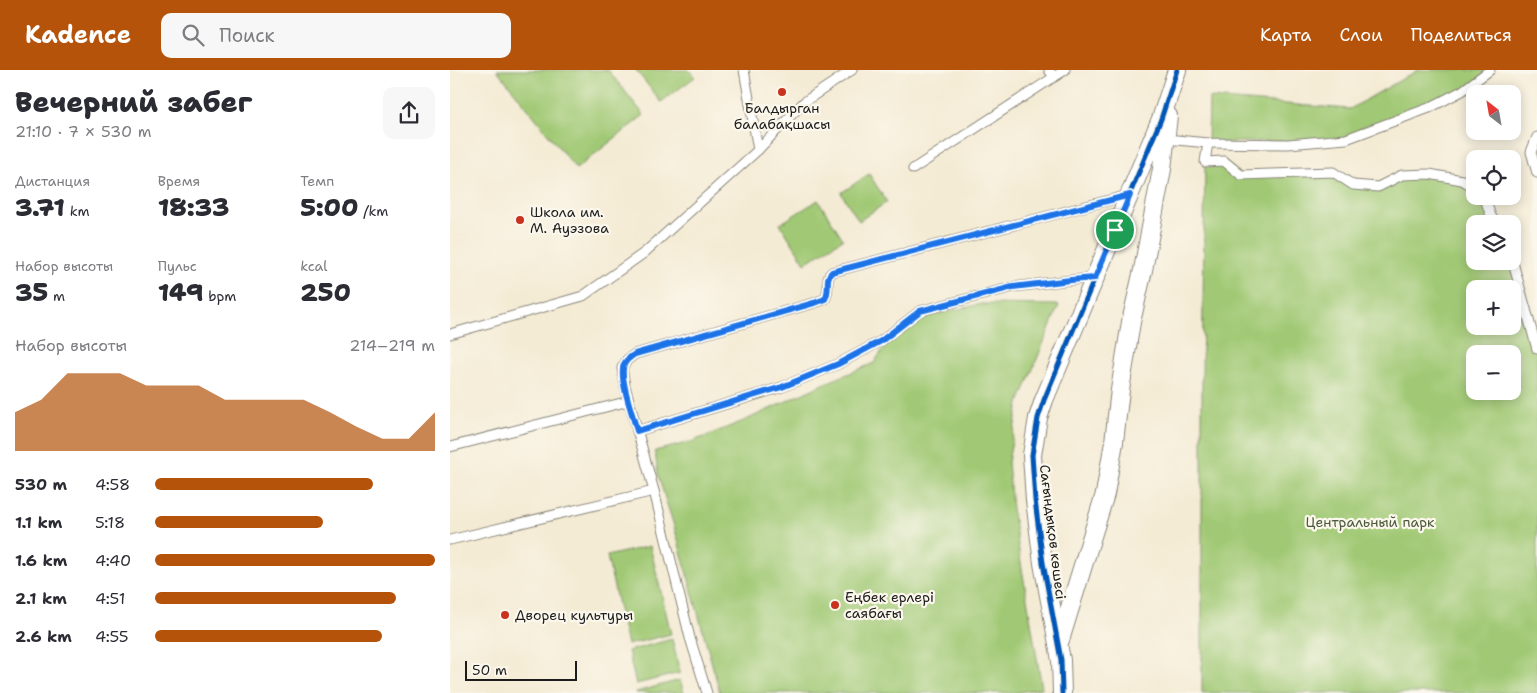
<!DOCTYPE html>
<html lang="ru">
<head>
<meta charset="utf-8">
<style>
	:root { --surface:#fff; --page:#f7f7f7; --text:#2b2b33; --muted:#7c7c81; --accent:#b45309 }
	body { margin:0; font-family:"Shantell Sans",sans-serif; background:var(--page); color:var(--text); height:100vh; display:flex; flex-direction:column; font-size:19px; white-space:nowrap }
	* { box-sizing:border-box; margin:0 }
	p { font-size:16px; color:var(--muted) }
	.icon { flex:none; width:28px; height:28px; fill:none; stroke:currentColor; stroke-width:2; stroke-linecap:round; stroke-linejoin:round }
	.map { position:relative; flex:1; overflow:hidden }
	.sheet { display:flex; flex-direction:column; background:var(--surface); width:450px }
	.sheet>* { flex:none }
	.needle { width:32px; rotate:329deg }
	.tools { position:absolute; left:1016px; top:15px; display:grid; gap:10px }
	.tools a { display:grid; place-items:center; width:55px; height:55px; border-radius:10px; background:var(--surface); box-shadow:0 2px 12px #0003; font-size:25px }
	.scale { position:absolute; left:15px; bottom:12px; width:112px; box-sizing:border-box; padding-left:5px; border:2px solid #1c1c1c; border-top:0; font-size:14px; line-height:18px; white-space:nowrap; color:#1c1c1c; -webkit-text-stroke:4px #fbf7ec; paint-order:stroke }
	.pin { position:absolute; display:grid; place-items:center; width:42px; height:42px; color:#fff; margin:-21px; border:2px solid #fff; border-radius:50%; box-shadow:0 1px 5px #0007 }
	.round { display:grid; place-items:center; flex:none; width:52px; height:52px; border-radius:10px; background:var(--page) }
	.overview { display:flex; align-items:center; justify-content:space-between; height:85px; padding:0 15px }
	h1 { font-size:28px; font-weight:800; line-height:38px }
	.stats { display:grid; grid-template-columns:repeat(3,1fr); gap:8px; height:85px; padding:5px 15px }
	.stats div { display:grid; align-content:center }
	.stats b { font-size:25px; font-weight:800 }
	.stats small { font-size:14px; font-weight:400 }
	.stats p { font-size:14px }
	.chart { height:140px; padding:10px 15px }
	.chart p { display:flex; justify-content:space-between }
	.chart svg { width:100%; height:90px; margin-top:5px; fill:var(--accent); opacity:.7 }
	ul { padding:0 15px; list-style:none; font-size:16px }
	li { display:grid; grid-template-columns:80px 60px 1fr; align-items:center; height:38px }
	li i { height:12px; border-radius:6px; background:var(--accent) }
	header { display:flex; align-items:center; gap:30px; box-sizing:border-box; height:70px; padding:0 25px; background:var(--accent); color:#fff }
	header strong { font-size:24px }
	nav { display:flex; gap:28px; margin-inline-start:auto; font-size:18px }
	.search { width:350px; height:45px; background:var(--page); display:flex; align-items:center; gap:12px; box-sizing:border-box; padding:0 18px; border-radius:10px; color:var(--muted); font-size:19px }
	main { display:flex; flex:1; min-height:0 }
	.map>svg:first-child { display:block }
	.green { fill:#a1c974; stroke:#5e7248; fill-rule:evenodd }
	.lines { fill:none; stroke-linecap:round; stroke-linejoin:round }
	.service-casing { stroke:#888478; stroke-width:11 }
	.minor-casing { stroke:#888478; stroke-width:20 }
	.service { stroke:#fff; stroke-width:9 }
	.minor { stroke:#fff; stroke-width:18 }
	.cycleway-casing { stroke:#fbf7ec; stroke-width:8 }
	.cycleway { stroke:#0057b8; stroke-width:5 }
	.route-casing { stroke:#fff; stroke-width:10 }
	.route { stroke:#1a73e8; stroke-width:6 }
	.poi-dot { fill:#c8321e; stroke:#fbf7ec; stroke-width:2 }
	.labels { text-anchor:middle; stroke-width:4.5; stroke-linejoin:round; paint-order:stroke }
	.poi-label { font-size:14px; fill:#1c1c1c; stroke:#fbf7ec; text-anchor:start }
	.park-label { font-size:14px; fill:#4b593b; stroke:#fbf7ec }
	.street-label { font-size:14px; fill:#1c1c1c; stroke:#fbf7ec }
</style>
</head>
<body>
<header>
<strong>Kadence</strong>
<div class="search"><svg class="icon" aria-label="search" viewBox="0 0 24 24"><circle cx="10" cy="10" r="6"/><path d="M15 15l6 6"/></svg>Поиск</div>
<nav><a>Карта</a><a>Слои</a><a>Поделиться</a></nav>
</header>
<main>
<section class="sheet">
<div class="overview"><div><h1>Вечерний забег</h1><p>21:10 · 7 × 530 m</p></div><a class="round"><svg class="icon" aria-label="share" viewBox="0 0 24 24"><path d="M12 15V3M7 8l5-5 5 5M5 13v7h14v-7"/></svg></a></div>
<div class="stats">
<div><p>Дистанция</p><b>3.71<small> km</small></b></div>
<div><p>Время</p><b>18:33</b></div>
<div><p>Темп</p><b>5:00<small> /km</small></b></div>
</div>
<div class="stats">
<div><p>Набор высоты</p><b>35<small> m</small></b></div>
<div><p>Пульс</p><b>149<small> bpm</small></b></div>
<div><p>kcal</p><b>250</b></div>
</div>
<div class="chart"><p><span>Набор высоты</span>214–219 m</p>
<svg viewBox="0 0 160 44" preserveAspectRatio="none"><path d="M0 44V25L10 19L20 6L30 6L40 6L50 12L60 12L70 12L80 19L90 19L100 19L110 19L120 25L130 32L140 38L150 38L160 25V44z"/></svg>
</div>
<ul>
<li><b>530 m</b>4:58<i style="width:78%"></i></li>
<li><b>1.1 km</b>5:18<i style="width:60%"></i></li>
<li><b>1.6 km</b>4:40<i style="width:100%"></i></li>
<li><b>2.1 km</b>4:51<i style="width:86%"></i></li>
<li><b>2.6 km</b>4:55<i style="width:81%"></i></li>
</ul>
</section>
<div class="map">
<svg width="1087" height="623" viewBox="0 0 1087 623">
	<rect width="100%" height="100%" fill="#fbf7ec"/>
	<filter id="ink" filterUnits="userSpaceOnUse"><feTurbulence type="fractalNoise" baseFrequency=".02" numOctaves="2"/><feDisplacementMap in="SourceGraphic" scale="10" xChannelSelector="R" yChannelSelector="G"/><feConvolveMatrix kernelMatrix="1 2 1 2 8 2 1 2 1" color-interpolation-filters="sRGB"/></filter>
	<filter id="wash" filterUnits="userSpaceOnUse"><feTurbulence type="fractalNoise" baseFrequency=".0096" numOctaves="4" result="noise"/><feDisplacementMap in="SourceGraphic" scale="20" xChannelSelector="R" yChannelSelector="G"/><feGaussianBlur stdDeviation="1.12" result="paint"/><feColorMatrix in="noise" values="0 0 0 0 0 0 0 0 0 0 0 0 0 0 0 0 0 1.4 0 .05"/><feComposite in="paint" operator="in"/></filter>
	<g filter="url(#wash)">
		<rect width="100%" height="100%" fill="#f4ebd4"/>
		<!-- green -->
		<g class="green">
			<polygon points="47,0 158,0 194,45 126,99"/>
			<polygon points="186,0 239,0 245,7 211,32"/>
			<polygon points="968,0 1040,0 1012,21 896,69 758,73 759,28 900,39"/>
			<path d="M774,91L791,105L883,102L902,115L921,117L952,105L979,104L1025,118V126H1034L1046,154H1025V191H1062L1087,277V623H752V309L755,92ZM1025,219H1062V256H1025ZM1025,284H1062V321H1025Z"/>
			<polygon points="419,104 437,132 409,151 391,123"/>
			<polygon points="368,130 393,169 355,193 330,154"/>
			<polygon points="531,234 609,235 569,333 558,392 562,439 592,618 564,623 270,623 224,456 208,406 205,381 241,372 296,350 371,315 424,293 439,270 473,247"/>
			<polygon points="200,476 221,564 177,575 157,486"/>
			<polygon points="222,569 230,603 186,614 178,581"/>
			<polygon points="230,610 234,623 186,623 186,622"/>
		</g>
	</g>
	<g filter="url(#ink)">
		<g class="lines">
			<!-- service casing -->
			<g class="service-casing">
				<g id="service">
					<polyline points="294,0 308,80"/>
					<polyline points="604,7 615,0"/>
					<polyline points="1087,67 1081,82 1087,103"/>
					<polyline points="716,69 758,73 838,74 896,69 979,38 1012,21 1040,0"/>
					<polyline points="758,73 755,92 774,91 791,105 883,102 903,115 928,117 952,105 979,104 1012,110 1025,118"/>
					<polyline points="463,99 604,7 599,0"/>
					<polyline points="1034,126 1041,146 1046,154"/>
					<polyline points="1062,189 1087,279"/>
					<polyline points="0,264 133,226 194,183 308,80 354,32 402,0"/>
					<polyline points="187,361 332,317 388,294 431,271 470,241 563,217 621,210 645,208"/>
					<polyline points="0,377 179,331"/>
					<polyline points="0,470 204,421"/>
					<path d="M257,623L240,568L204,421L175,316L172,298L177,290L185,284L364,233L375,229C381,218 374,209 382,202L679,125"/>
				</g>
			</g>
			<!-- minor casing -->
			<g class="minor-casing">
				<g id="minor">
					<polyline points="610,570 655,424 664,372 670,320 681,252 693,200 712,99 718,46"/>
					<polyline points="612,623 611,590 593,493 585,430 582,385 588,348 594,330 711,49 727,0"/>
				</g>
			</g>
			<!-- service -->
			<use href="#service" class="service"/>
			<!-- minor -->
			<use href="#minor" class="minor"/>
			<!-- cycleway casing -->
			<g class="cycleway-casing">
				<polyline id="cycleway" points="612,623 611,590 593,493 585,430 582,385 588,348 594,330 711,49 727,0"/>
			</g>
			<!-- cycleway -->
			<use href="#cycleway" class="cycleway"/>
		</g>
	</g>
	<g class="lines" filter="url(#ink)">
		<!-- route casing -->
		<g class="route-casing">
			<path id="route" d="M680,125L645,208L621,210L563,217L470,241L431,271L388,294L332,317L187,361C183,345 171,315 173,299C173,292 179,288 185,284L364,233L375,229C381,218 374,209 382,202Z"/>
		</g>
		<!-- route -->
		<use href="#route" class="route"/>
	</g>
	<!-- markers -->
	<g class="poi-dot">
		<circle cx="332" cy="22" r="5"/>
		<circle cx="70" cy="150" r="5"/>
		<circle cx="385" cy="535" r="5"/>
		<circle cx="55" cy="545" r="5"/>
	</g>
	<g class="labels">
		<!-- poi labels -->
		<g class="poi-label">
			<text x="332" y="43" text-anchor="middle">Балдырган<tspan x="332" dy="16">балабақшасы</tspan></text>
			<text x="80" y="147">Школа им.<tspan x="80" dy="16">М. Ауэзова</tspan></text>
			<text x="395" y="532">Еңбек ерлері<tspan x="395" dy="16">саябағы</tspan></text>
			<text x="65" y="550">Дворец культуры</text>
		</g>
		<!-- park labels -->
		<g class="park-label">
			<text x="920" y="457">Центральный парк</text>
		</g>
		<!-- street labels -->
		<g class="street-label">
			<text transform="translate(603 462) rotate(83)" y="5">Сағындықов көшесі</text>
		</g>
	</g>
</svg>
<div class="tools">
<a><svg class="needle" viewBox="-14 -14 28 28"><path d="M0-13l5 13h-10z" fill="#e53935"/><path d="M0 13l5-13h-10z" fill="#7c7c81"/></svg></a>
<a><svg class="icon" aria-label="locate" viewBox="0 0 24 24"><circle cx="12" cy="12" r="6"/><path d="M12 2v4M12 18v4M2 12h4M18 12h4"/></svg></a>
<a><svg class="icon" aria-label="layers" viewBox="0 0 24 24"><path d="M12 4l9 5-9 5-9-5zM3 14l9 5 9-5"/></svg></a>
<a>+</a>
<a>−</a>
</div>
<div class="scale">50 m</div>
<div class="pin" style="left:665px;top:160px;background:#1e9e55"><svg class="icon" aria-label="arrive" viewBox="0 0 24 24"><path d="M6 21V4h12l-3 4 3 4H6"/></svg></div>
</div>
</main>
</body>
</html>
